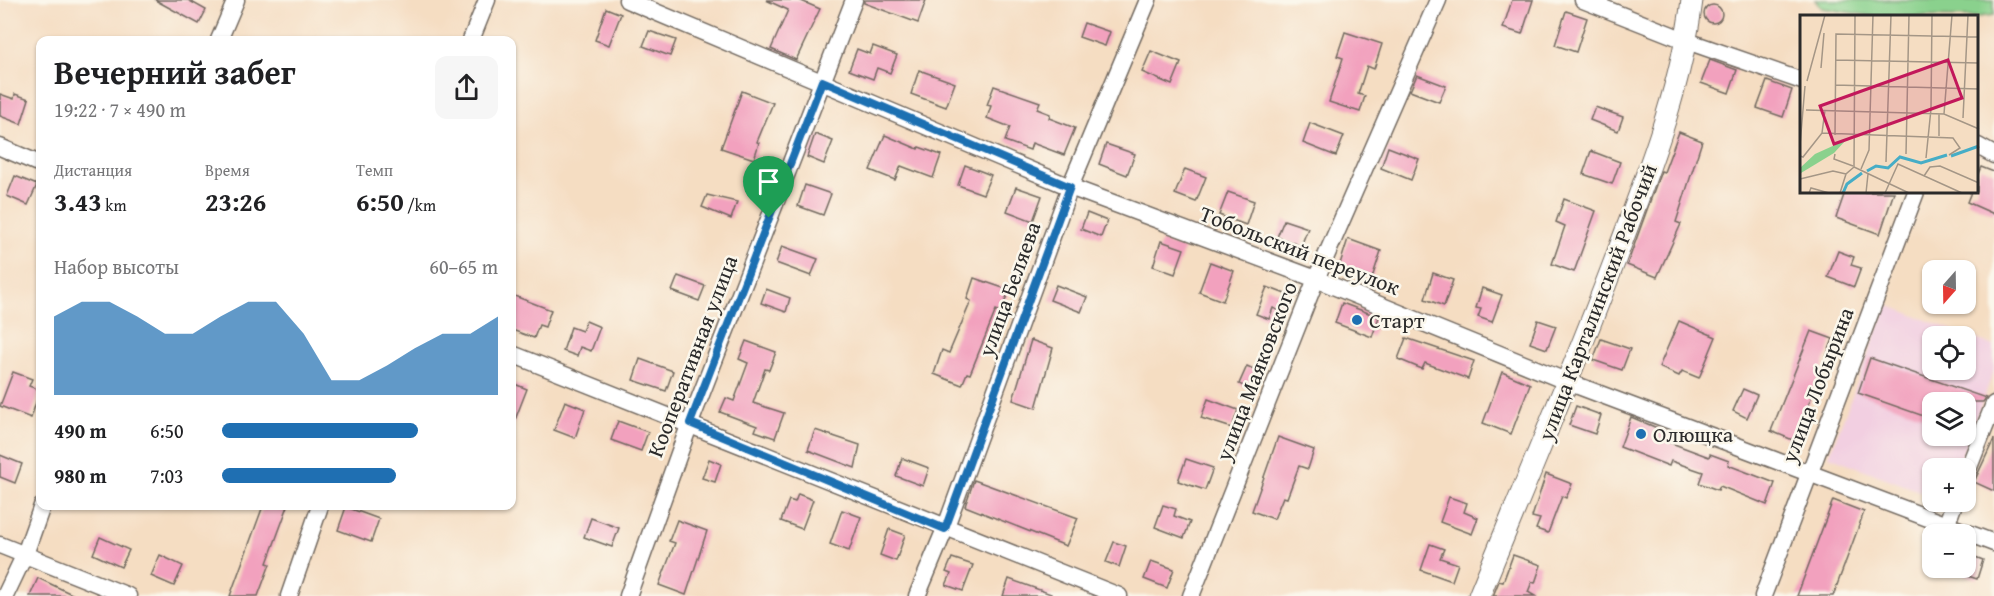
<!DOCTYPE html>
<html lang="ru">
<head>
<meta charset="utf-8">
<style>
	:root { --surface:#fff; --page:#f6f6f6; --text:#202124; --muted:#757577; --accent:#1f6fb2 }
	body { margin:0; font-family:"Gentium Book Plus",serif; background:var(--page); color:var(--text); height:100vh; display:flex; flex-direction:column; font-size:22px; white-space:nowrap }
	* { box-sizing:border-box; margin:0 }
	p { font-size:20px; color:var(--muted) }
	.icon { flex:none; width:33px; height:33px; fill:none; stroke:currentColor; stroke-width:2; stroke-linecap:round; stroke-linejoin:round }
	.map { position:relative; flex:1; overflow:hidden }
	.details { position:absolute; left:36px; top:36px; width:480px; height:474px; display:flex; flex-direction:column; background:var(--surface); border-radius:12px; box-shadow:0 2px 4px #0004 }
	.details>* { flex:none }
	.needle { width:39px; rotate:200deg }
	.controls { position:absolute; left:1922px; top:260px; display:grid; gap:12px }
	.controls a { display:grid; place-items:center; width:54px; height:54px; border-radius:12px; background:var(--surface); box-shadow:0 2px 4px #0004; font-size:30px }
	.pin { position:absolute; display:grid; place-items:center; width:51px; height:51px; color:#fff; margin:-62px -26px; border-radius:50% 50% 50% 0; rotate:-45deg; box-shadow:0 0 6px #0007 }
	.pin .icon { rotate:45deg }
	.round { display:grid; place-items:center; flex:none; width:63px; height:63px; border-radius:12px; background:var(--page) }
	.summary { display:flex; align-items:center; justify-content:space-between; height:102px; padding:0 18px }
	h1 { font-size:33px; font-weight:700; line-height:45px }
	.figures { display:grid; grid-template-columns:repeat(3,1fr); gap:9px; height:102px; padding:6px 18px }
	.figures div { display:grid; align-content:center }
	.figures b { font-size:26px; font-weight:700 }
	.figures small { font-size:16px; font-weight:400 }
	.figures p { font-size:16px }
	.chart { height:168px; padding:12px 18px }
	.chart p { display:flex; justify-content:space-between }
	.chart svg { width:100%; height:108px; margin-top:6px; fill:var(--accent); opacity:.7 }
	ul { padding:0 18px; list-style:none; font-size:20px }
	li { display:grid; grid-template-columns:96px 72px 1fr; align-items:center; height:45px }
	li i { height:15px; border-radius:8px; background:var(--accent) }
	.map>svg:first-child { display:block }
	.built { fill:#f2cfe1; fill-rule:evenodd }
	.green { fill:#8ad18d; stroke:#5a7e5c; stroke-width:1.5 }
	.building { fill:#f2a1be }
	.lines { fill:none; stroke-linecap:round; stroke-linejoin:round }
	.minor-casing { stroke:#726960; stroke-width:19 }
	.tertiary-casing { stroke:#726960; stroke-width:23 }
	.minor { stroke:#fff; stroke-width:16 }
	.tertiary { stroke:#fff; stroke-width:21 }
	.route-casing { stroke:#fff; stroke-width:12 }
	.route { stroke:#1f6fb2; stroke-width:8 }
	.poi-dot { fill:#1f6fb2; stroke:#fbf7ec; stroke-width:2 }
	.labels { text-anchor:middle; stroke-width:5; stroke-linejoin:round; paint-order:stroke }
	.street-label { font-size:22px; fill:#2b2b2b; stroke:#fbf7ec }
	.poi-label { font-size:22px; fill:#2b2b2b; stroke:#fbf7ec; text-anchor:start }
	.inset-river { fill:none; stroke:#46adc6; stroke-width:3 }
	.inset-road { fill:none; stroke:#a49686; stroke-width:1.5 }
	.view { fill:#c2185b; fill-opacity:0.15; stroke:#c2185b; stroke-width:3 }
	.inset-edge { fill:none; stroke:#2b2b2b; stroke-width:3 }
</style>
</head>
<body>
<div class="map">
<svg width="1994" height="596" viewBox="0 0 1994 596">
	<rect width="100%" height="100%" fill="#fbf7ec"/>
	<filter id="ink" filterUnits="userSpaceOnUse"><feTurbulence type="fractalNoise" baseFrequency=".0167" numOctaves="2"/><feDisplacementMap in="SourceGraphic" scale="12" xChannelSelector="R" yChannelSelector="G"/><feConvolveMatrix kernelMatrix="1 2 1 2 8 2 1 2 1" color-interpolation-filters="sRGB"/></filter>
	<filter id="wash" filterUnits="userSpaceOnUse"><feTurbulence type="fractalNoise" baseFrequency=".008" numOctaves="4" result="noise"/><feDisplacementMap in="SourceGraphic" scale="24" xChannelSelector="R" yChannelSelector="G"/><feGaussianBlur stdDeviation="1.35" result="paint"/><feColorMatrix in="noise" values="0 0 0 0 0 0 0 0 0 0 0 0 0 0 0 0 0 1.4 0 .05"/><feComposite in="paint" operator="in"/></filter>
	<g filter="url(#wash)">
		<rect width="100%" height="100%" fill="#f5ddc2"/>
		<!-- built -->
		<path class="built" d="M1887,305L1994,346V371L1957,468H1932V496L1829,456ZM1932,336H1965V369H1932ZM1932,402H1965V435H1932Z"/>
		<!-- green -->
		<polygon class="green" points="1815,0 1994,0 1994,15 1978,17 1871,16 1822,8"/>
		<g id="blocks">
			<!-- building -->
			<g class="building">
				<polygon points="155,0 188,0 206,10 199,24"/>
				<polygon points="766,0 799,0 820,9 796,60 771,49 788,10"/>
				<polygon points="864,0 926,0 918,23 864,3"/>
				<polygon points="1512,0 1533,0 1522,34 1503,28"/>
				<circle cx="1713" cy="14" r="9"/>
				<polygon points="606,8 621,14 609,45 595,40"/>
				<polygon points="1566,11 1587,18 1576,52 1555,45"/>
				<polygon points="1084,23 1110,32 1105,46 1079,37"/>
				<polygon points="649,31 676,40 670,56 643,46"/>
				<polygon points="1345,32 1382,44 1374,69 1367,66 1358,94 1365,96 1360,112 1329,102 1343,58 1337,56"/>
				<polygon points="873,46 897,55 890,73 877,68 873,79 849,70 857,49 870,54"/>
				<polygon points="1151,51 1181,63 1172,85 1142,72"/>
				<polygon points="1710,60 1737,70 1729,93 1701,83"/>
				<polygon points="919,70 955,83 946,107 911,94"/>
				<polygon points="1417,75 1446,86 1439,102 1410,91"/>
				<polygon points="1767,81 1792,90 1783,117 1757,108"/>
				<polygon points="994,86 1040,102 1037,109 1050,114 1049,118 1075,128 1064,155 1032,143 1030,150 1005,141 1010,127 987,118 991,106 987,105"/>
				<polygon points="742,91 773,103 757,142 759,143 754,159 721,148"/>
				<polygon points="0,94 14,99 15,94 29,99 21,124 0,116"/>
				<polygon points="1595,107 1623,117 1618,131 1590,120"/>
				<polygon points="1310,123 1344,136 1336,156 1303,143"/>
				<polygon points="1679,132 1702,141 1676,222 1681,224 1657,277 1627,265 1661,171 1664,172"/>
				<polygon points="815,134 833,141 824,164 807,157"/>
				<polygon points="885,135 918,149 919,147 941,155 933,178 901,166 895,180 870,170"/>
				<polygon points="1106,144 1135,154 1127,175 1099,164"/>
				<polygon points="1388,147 1419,159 1411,180 1381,168"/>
				<polygon points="1591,151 1620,162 1612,184 1583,174"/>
				<polygon points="965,165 991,175 983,194 958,185"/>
				<polygon points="1981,167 1994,172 1994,214 1967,202 1971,192 1977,192 1977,176"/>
				<polygon points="1185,169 1206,177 1196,202 1175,194"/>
				<polygon points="15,176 37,185 28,205 7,196"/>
				<polygon points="805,185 831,194 823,215 798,206"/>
				<polygon points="1016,187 1042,196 1033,221 1007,211"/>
				<polygon points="1228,192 1254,201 1246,225 1219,215"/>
				<polygon points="1845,192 1894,192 1880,234 1836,218"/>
				<polygon points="707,195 737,202 731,219 702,207"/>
				<polygon points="1564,199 1596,211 1574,272 1552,264 1565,226 1556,222"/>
				<polygon points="1087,213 1107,221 1101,237 1081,229"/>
				<polygon points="1284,220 1308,228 1301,246 1277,237"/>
				<polygon points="1348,239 1381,251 1372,278 1339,267"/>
				<polygon points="1161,241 1184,249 1175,274 1153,266"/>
				<polygon points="782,246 818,259 811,276 776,263"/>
				<polygon points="1838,251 1854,257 1851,265 1861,268 1854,287 1828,277"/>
				<polygon points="1210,262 1234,271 1223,301 1199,292"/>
				<polygon points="1433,273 1453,280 1444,306 1425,299"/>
				<polygon points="678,276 705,286 699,301 672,291"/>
				<polygon points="974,278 1009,290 1001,312 996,310 970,374 967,373 962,385 934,374 942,350 949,353 971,301 967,299"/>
				<polygon points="1056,285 1087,297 1081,312 1050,300"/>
				<polygon points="1267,287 1288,295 1282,312 1273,308 1269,319 1256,314"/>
				<polygon points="1482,288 1502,295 1492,322 1478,317 1481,309 1476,308"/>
				<polygon points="766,289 790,298 786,312 761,303"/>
				<polygon points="512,295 551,310 545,327 539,325 534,338 512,330"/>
				<polygon points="1342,303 1379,317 1372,337 1335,323"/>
				<polygon points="1538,320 1556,326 1547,349 1530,343"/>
				<polygon points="586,321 600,327 591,351 580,347 577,356 563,351 571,327 582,331"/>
				<polygon points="1679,321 1716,337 1699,378 1682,371 1679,376 1659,367"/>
				<polygon points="1811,331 1833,339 1795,441 1771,431"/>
				<polygon points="1406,338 1474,361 1468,379 1425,363 1422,369 1398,359"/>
				<polygon points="1601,339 1630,349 1622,370 1593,360"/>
				<polygon points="1031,340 1053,348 1036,408 1013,400"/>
				<polygon points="746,341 776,352 769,370 765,369 753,403 784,413 775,438 755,431 757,426 720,412 726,398 734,401 748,363 739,359"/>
				<polygon points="1870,358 1986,398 1983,402 1932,402 1932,419 1858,393"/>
				<polygon points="640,359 673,371 666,391 633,380"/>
				<polygon points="1247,366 1262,373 1254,391 1239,384"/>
				<polygon points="13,372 32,379 29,386 40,390 31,418 0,406"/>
				<polygon points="1502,372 1530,384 1511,434 1483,423"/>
				<polygon points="512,383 527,389 513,425 512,425"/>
				<polygon points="1743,389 1757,395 1747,418 1733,411"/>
				<polygon points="1208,399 1238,410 1232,428 1201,418"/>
				<polygon points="565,401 585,409 575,438 554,430"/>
				<polygon points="1576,406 1601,415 1595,434 1569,425"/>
				<polygon points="1631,417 1669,433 1666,441 1709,457 1710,454 1729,461 1728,465 1775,483 1767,505 1720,486 1718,490 1699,483 1703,472 1671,461 1669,466 1620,447"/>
				<polygon points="618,421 648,432 641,451 611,440"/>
				<polygon points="815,430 860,445 855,468 808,450"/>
				<polygon points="1278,437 1314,450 1308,469 1299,466 1287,498 1283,497 1274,519 1252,511"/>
				<polygon points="1994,439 1994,491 1974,482"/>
				<polygon points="0,455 22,464 15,483 0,477"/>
				<polygon points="902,458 929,468 923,486 896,476"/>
				<polygon points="709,459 721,464 715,482 702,478"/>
				<polygon points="1186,459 1213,468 1205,490 1178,481"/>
				<polygon points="1546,474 1572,484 1566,498 1562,496 1548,533 1536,529 1540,519 1532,517"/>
				<polygon points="974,480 1078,518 1066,546 965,506"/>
				<polygon points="798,494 813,500 802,529 781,521 789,500 795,502"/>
				<polygon points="1449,497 1467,503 1464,512 1478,518 1472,534 1440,522"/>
				<polygon points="1833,500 1864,512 1833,596 1797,596"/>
				<polygon points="1163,505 1176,509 1174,516 1190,522 1184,538 1155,527"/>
				<polygon points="263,506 288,506 267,563 270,564 258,596 230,596"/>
				<polygon points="346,507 379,519 371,542 338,530"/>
				<polygon points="842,510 861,517 849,551 830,544"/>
				<polygon points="591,518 619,528 612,547 584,537"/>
				<polygon points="677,520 707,531 686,595 659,585 675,543 669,541"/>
				<polygon points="889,529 905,535 896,561 880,555"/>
				<polygon points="100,537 129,550 121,567 93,554"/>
				<polygon points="1114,542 1126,546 1119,567 1106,562"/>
				<polygon points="1430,544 1444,549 1440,558 1458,564 1452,581 1421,570"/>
				<polygon points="1965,553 1983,560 1977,579 1965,575"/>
				<polygon points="160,555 183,566 174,586 151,576"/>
				<polygon points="1513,555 1541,565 1535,583 1532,582 1528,592 1535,596 1493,596 1499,581 1503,582"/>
				<polygon points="952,558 973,565 963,591 946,585 951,574 946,572"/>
				<polygon points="1151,561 1174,569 1167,588 1144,579"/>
				<polygon points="38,578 76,596 30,596"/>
				<polygon points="1009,579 1051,594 1051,596 1003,596"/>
			</g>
		</g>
	</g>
	<g filter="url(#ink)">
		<use href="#blocks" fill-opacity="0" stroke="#726960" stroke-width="1.5"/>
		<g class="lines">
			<!-- minor casing -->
			<g class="minor-casing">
				<g id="minor">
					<polyline points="627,0 1070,187 1316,279 1568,382 1994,543"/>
					<polyline points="1583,0 1687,41 1802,81"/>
					<polyline points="219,40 236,0"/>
					<polyline points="471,40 487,0"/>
					<polyline points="1978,146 1994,155"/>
					<polyline points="0,147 40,164"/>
					<polyline points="512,354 1119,596"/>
					<polyline points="1965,477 1994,404"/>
					<polyline points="1946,526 1955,501"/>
					<polyline points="0,545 128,596"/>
					<polyline points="5,596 25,554 42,506"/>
					<polyline points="289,596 320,506"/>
					<polyline points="628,596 690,423 854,0"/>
					<polyline points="917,596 945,529 1070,187 1148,0"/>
					<polyline points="1191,596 1316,279 1438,0"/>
					<polyline points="1763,596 1916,192"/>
				</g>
			</g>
			<!-- tertiary casing -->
			<g class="tertiary-casing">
				<path id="tertiary" d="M1479,596C1525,484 1572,373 1615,260C1647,174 1681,91 1692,0"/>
			</g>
			<!-- minor -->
			<use href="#minor" class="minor"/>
			<!-- tertiary -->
			<use href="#tertiary" class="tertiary"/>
		</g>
	</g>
	<g class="lines" filter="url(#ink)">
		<!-- route casing -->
		<g class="route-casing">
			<polygon id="route" points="822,81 1070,187 945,529 690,423"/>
		</g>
		<!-- route -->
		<use href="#route" class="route"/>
	</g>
	<!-- markers -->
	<g class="poi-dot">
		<circle cx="1357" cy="320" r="6"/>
		<circle cx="1641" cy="434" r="6"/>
	</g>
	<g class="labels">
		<!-- street labels -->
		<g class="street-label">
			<text transform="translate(1300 250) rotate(21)" y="8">Тобольский переулок</text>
			<text transform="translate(1009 289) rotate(-70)" y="8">улица Беляева</text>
			<text transform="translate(1597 302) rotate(-69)" y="8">улица Карталинский Рабочий</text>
			<text transform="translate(692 356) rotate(-69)" y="8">Кооперативная улица</text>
			<text transform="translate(1256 371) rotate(-69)" y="8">улица Маяковского</text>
			<text transform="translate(1817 385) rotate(-69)" y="8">улица Лобырина</text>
		</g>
		<!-- poi labels -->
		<g class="poi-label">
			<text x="1369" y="328">Старт</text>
			<text x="1653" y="442">Олющка</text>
		</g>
	</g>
	<!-- overview -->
	<g transform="translate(1800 15)">
		<rect width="178" height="178" fill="#f5ddc2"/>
		<path d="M46,125L34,138L1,158L0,153L15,139Z" fill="#8ad18d"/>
		<path class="inset-river" d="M151,141L179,131M67,156L76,151L88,153L100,142L121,148L147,140M43,178L47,169L62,158"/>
		<path class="inset-road" d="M55,0L54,152L109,178M35,45L179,48M21,53L24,18M7,66L25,0M35,70L179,74M6,95L144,99L179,114M139,99V121M144,99L152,0M163,103L168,0M22,118L25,95M35,120L36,19L179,22M0,130L5,71M35,139L34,144L53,151M106,139L109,0M0,141L3,142L22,118L153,123L160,133L149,140M126,143L131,94L132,0M86,147L91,0M61,154L69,135L73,0M124,161L130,152L140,151L179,168M0,164L33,156L46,159M9,178L11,173L29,178M40,178L46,159L54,152M66,178L68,159M85,178L98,149L162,178"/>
		<path class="view" d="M148,45L162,83L34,129L20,91Z"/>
		<rect width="178" height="178" class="inset-edge"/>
	</g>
</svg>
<div class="controls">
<a><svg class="needle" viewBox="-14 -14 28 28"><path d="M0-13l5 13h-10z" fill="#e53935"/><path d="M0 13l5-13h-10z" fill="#757577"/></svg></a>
<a><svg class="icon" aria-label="locate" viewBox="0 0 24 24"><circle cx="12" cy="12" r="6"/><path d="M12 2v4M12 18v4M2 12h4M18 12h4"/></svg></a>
<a><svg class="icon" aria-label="layers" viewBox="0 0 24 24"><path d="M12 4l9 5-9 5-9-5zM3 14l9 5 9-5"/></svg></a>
<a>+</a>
<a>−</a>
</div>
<div class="pin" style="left:769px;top:218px;background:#1e9e55"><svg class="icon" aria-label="arrive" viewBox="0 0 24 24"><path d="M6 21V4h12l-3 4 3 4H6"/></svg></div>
<section class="details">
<div class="summary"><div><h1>Вечерний забег</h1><p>19:22 · 7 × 490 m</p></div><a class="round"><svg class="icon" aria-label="share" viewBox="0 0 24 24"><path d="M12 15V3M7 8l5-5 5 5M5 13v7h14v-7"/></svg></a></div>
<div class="figures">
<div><p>Дистанция</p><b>3.43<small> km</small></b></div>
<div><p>Время</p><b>23:26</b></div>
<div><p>Темп</p><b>6:50<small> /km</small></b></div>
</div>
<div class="chart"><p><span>Набор высоты</span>60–65 m</p>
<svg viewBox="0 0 160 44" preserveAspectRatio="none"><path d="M0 44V12L10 6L20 6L30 12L40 19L50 19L60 12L70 6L80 6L90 19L100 38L110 38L120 32L130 25L140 19L150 19L160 12V44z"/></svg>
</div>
<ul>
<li><b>490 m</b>6:50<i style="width:71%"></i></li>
<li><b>980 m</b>7:03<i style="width:63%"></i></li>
</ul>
</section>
</div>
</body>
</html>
